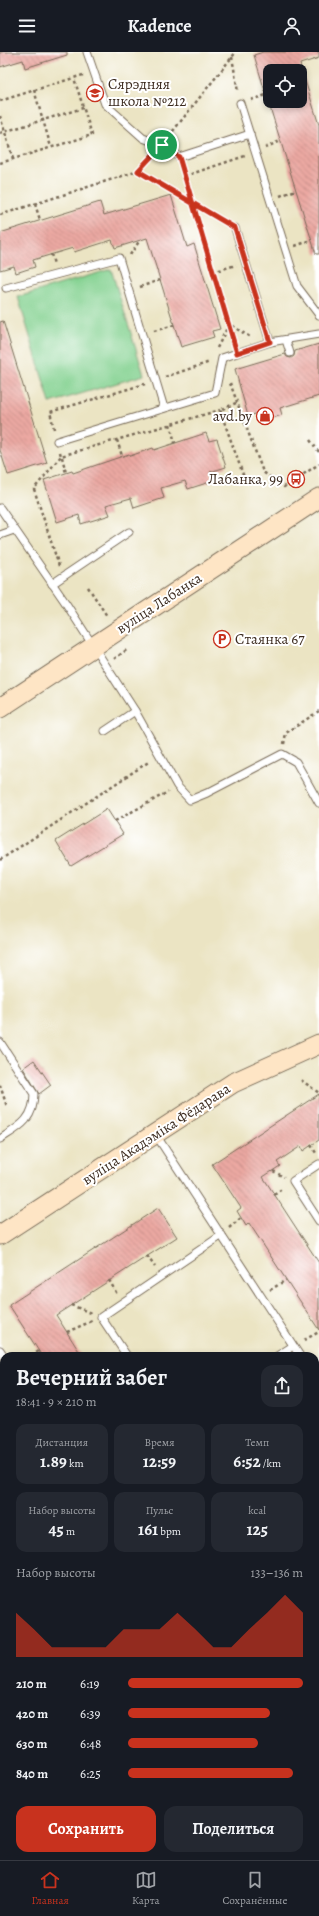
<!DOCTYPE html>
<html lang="ru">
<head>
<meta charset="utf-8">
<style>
	:root { --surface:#171b24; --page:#242831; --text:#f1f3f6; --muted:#9ea1a6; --line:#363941; --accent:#c8321e }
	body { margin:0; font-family:Alegreya,serif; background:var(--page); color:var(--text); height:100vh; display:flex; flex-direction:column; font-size:15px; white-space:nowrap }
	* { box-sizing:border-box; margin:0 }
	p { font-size:13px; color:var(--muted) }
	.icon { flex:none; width:22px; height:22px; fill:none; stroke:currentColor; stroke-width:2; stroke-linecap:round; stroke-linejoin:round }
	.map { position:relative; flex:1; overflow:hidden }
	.side { position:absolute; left:0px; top:1300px; width:319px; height:508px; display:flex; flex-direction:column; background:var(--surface); border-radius:12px 12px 0 0; box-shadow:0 2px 6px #0003 }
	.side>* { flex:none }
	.fabs { position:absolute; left:263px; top:12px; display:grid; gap:8px }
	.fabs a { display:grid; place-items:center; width:44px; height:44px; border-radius:8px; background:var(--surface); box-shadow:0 2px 6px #0003; font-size:20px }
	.pin { position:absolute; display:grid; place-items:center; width:34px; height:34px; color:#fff; margin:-17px; border:2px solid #fff; border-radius:50%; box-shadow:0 1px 4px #0007 }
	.round { display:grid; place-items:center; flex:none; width:42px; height:42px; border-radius:12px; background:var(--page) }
	.head { display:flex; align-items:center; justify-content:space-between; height:68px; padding:0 16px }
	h1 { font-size:22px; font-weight:600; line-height:30px }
	.metrics { display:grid; grid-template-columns:repeat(3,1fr); gap:6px; height:68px; padding:4px 16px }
	.metrics div { display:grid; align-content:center; border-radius:10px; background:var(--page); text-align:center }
	.metrics b { font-size:17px; font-weight:600 }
	.metrics small { font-size:11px; font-weight:400 }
	.metrics p { font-size:11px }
	.chart { height:112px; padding:8px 16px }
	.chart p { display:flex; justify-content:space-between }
	.chart svg { width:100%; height:72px; margin-top:4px; fill:var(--accent); opacity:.7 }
	.button { display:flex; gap:8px; margin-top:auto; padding:8px 16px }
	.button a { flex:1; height:46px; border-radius:12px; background:var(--accent); color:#fff; font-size:16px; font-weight:600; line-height:46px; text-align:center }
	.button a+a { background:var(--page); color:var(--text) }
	ul { padding:0 16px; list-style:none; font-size:13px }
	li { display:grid; grid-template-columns:64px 48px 1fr; align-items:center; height:30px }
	li i { height:10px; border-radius:5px; background:var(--accent) }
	header { display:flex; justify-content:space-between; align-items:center; height:52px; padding:0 16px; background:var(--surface); font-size:18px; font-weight:600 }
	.tabs { display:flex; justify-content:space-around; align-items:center; height:56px; border-top:1px solid var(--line); background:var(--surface); font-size:11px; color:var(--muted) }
	.tabs a { display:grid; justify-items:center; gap:2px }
	.tabs .active { color:var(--accent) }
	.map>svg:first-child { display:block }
	.park { fill:#84d291; stroke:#607e58 }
	.building { fill:url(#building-back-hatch) }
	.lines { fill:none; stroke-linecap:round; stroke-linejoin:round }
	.lane-casing { stroke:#796b58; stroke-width:9 }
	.secondary-casing { stroke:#796b58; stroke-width:21 }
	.path { stroke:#796b58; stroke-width:2.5; stroke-dasharray:3 3; stroke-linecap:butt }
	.lane { stroke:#fff; stroke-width:7 }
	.secondary { stroke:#fee5c5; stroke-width:19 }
	.route-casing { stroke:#fff; stroke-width:8 }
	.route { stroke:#c8321e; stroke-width:5 }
	.labels { text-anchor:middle; stroke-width:4; stroke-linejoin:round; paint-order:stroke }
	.poi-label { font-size:15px; fill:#3b2a1e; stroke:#fff; text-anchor:start }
	.street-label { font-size:15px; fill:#3b2a1e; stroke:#fff }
</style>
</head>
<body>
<header><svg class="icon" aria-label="menu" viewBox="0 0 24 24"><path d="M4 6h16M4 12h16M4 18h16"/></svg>Kadence<svg class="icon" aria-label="person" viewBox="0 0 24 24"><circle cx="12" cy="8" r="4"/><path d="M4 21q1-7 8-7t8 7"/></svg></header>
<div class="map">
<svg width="319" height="1808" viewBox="0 0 319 1808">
	<defs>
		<pattern id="building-back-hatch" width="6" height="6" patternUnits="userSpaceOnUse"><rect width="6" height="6" fill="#eba8a2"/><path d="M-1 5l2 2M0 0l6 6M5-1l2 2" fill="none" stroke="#c08983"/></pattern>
	</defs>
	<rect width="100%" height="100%" fill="#fff"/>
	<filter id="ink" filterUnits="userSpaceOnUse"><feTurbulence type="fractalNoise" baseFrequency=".025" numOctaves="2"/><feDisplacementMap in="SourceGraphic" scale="8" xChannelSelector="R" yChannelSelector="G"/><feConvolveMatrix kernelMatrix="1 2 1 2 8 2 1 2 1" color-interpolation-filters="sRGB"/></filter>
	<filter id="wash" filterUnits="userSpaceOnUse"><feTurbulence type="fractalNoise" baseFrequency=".012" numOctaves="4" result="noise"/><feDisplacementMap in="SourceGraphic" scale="16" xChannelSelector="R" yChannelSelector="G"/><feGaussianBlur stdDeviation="0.9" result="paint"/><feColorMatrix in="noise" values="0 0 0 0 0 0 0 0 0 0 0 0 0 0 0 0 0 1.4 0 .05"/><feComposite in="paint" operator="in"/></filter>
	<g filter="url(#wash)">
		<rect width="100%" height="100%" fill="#ebe4c3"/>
		<!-- park -->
		<polygon class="park" points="111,217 144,323 50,351 18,245"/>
		<g id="blocks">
			<!-- building -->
			<g class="building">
				<polygon points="0,0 67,0 67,3 25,16 23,8 0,15"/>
				<polygon points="263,0 319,0 319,6 300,12 302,19 270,19 270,45 267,46 254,3"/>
				<polygon points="303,22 319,73 319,202 316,202 268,49 300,49 300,23"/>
				<polygon points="171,143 187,195 194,192 220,277 212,279 214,285 181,295 147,186 115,196 112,188 74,200 73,196 33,208 35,215 25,218 16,221 14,214 0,218 0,181 100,150 104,163"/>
				<polygon points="3,269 47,411 8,423 0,398 0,270"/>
				<polygon points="319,292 319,344 280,356 282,363 266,368 263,360 248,364 235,317 285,302 287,305 291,306 294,304 295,299"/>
				<polygon points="206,381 209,389 217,387 226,415 210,420 213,429 188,437 185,429 161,436 164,446 134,456 131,446 106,453 110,463 81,472 79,463 57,470 44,428 72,419 73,421 129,402 130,404 153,396 154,398"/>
				<polygon points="107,757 123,782 71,814 56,789"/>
				<polygon points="34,1008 51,1033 39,1042 23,1016"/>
				<polygon points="319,1042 319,1088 303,1099 301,1094 277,1110 280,1114 263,1125 319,1211 319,1278 249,1171 246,1174 237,1159 241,1156 212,1112"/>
				<polygon points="158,1156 177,1185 56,1263 82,1304 42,1304 9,1253"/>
			</g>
		</g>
	</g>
	<g filter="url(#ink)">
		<use href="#blocks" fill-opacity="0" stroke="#796b58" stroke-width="1"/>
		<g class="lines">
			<!-- lane casing -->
			<g class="lane-casing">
				<g id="lane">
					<polyline points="87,0 105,52 143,86 161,93 179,105 250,82"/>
					<polyline points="240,51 297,234 319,263"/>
					<polyline points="235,176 270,290 319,282"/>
					<polyline points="6,236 119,206 164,356"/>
					<polyline points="286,288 290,301"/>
					<polyline points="57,389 215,341 222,306 270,290"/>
					<polyline points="0,456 65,550 135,659 177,734 190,748 207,741 282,702 296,710 319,751"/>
					<polyline points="0,483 14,478"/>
					<polyline points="52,532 129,480"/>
					<polyline points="105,679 135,659"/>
					<path d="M0,990L34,1042C34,1068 19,1075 0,1087"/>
					<polyline points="156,1083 300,1304"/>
					<polyline points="319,1112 293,1129 319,1169"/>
					<polyline points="0,1298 4,1304"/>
					<polyline points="127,1304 101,1265 222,1183"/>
					<polyline points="277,1304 293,1294"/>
					<polyline points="315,1327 319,1333"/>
					<polyline points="0,1345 4,1343"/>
					<polyline points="0,1460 4,1457"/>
					<polyline points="315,1464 319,1470"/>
				</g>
			</g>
			<!-- secondary casing -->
			<g class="secondary-casing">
				<g id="secondary">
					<polyline points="0,656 319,446"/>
					<polyline points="0,1183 233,1031 319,992"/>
				</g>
			</g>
			<!-- path -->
			<g class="path">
				<polyline points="232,5 238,40"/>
				<polyline points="34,38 51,95"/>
				<polyline points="251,48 266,43"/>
				<polyline points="0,49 83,23"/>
				<polyline points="0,64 13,107"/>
				<polyline points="0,81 83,56"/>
				<polyline points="169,84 236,0"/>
				<polyline points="265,96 280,89"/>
				<polyline points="0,111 92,83 74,26"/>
				<polyline points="182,116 234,291"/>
				<polyline points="138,119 154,101"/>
				<polyline points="185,124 245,104"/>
				<polyline points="280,144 296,138"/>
				<polyline points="35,152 40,168"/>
				<polyline points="0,163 138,119 226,171"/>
				<polyline points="295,194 312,188"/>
				<polyline points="51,202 54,212"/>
				<polyline points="130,203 140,188"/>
				<polyline points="213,220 236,213"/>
				<polyline points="140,235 160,228"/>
				<polyline points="154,279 174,273"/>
				<polyline points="217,296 229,272 250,285"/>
				<polyline points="165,325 210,310"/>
				<polyline points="230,331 263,420 284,435 319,412"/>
				<polyline points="236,351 220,358 246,431"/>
				<polyline points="170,372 175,391"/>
				<polyline points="54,377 50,360 145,332"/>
				<polyline points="117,388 122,404"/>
				<polyline points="310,388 319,400"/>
				<polyline points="60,400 61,404 220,358"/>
				<polyline points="62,405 66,421"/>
				<polyline points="296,427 302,437"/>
				<polyline points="59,514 34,437 61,404"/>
				<polyline points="88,535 107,564"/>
				<polyline points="114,607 128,597"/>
				<polyline points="284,692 286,681 319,659"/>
				<polyline points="115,769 168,740"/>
				<polyline points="0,808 150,709"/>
				<polyline points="301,1028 319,1041"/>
				<polyline points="0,1033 7,1055"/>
				<polyline points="311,1093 316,1101"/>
				<polyline points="273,1119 284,1125"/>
				<polyline points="274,1143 283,1136"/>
				<polyline points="229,1176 241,1166"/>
				<polyline points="147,1204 155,1215"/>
				<polyline points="109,1228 117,1242"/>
				<polyline points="270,1238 286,1228"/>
				<polyline points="71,1253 91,1261"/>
				<polyline points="67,1280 92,1269"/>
				<polyline points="304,1288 319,1280"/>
				<polyline points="31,1304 39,1299"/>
				<polyline points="315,1377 319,1375"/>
				<polyline points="315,1524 319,1530"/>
				<polyline points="315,1618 319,1619"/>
				<polyline points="315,1635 319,1629"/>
				<polyline points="315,1660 319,1661"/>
				<polyline points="0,1695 4,1701"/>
				<polyline points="315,1747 319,1744"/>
				<polyline points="71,1804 74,1808"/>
				<polyline points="255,1804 257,1808"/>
				<polyline points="267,1804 267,1808"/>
				<polyline points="77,1808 83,1804"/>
				<polyline points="217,1808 225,1804"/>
			</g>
			<!-- lane -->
			<use href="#lane" class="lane"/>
			<!-- secondary -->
			<use href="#secondary" class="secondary"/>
		</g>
	</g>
	<g class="lines" filter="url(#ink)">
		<!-- route casing -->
		<g class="route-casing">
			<polyline id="route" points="162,93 179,105 237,301 270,290 235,176 138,119 162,93"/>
		</g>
		<!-- route -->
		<use href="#route" class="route"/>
	</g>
	<!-- icons -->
	<defs>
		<g id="school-ring" transform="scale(0.9)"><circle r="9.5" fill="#fff" stroke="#c8321e" stroke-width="1.5"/><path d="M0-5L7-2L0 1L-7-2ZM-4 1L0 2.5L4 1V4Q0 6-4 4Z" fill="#c8321e"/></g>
		<g id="shop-ring" transform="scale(0.9)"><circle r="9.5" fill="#fff" stroke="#c8321e" stroke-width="1.5"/><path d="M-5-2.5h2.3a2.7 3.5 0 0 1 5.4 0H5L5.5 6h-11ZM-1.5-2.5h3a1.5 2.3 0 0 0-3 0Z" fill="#c8321e"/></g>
		<g id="bus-ring" transform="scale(0.9)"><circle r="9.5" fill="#fff" stroke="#c8321e" stroke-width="1.5"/><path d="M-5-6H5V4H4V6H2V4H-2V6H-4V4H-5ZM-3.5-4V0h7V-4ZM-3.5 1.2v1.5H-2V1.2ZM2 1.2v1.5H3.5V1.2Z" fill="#c8321e"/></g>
		<g id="parking-ring" transform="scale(0.9)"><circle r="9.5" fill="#fff" stroke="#c8321e" stroke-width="1.5"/><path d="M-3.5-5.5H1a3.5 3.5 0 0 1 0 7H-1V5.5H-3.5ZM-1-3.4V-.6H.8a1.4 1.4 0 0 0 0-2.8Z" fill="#c8321e"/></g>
	</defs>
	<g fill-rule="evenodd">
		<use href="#school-ring" x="95" y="41"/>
		<use href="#shop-ring" x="265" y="364"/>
		<use href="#bus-ring" x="296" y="427"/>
		<use href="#parking-ring" x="222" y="587"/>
	</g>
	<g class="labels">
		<!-- poi labels -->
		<g class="poi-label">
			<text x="108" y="37">Сярэдняя<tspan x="108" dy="17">школа №212</tspan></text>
			<text x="252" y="369" text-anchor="end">avd.by</text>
			<text x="283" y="432" text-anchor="end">Лабанка, 99</text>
			<text x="235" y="592">Стаянка 67</text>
		</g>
		<!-- street labels -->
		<g class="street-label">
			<text transform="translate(159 551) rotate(-33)" y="5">вуліца Лабанка</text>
			<text transform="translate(156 1082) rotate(-33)" y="5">вуліца Акадэміка Фёдарава</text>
		</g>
	</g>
</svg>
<div class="fabs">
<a><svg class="icon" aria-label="locate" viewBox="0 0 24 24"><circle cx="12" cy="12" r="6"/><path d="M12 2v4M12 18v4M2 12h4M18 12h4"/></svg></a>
</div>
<div class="pin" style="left:162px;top:93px;background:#1e9e55"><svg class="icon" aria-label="arrive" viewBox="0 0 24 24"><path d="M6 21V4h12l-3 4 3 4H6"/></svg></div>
<section class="side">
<div class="head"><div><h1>Вечерний забег</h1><p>18:41 · 9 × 210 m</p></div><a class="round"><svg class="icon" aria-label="share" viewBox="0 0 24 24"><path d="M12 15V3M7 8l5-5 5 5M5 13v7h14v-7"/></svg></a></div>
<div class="metrics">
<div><p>Дистанция</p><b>1.89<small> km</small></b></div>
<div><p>Время</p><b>12:59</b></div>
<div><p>Темп</p><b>6:52<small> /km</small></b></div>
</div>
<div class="metrics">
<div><p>Набор высоты</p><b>45<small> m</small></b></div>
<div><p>Пульс</p><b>161<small> bpm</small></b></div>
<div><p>kcal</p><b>125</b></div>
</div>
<div class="chart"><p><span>Набор высоты</span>133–136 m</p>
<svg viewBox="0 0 160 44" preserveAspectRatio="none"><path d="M0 44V17L10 27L20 38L30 38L40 38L50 38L60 27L70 27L80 27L90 17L100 27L110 38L120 38L130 27L140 17L150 6L160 17V44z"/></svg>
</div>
<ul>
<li><b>210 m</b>6:19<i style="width:100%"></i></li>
<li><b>420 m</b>6:39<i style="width:81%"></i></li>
<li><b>630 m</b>6:48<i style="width:74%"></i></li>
<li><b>840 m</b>6:25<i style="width:94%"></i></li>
</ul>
<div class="button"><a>Сохранить</a><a>Поделиться</a></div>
</section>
</div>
<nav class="tabs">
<a class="active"><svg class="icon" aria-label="home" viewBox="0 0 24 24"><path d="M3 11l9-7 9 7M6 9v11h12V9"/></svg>Главная</a>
<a><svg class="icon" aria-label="map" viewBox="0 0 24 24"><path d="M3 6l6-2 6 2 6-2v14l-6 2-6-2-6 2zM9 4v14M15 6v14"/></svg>Карта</a>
<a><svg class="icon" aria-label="saved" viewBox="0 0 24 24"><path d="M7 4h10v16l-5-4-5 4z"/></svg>Сохранённые</a>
</nav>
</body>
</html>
